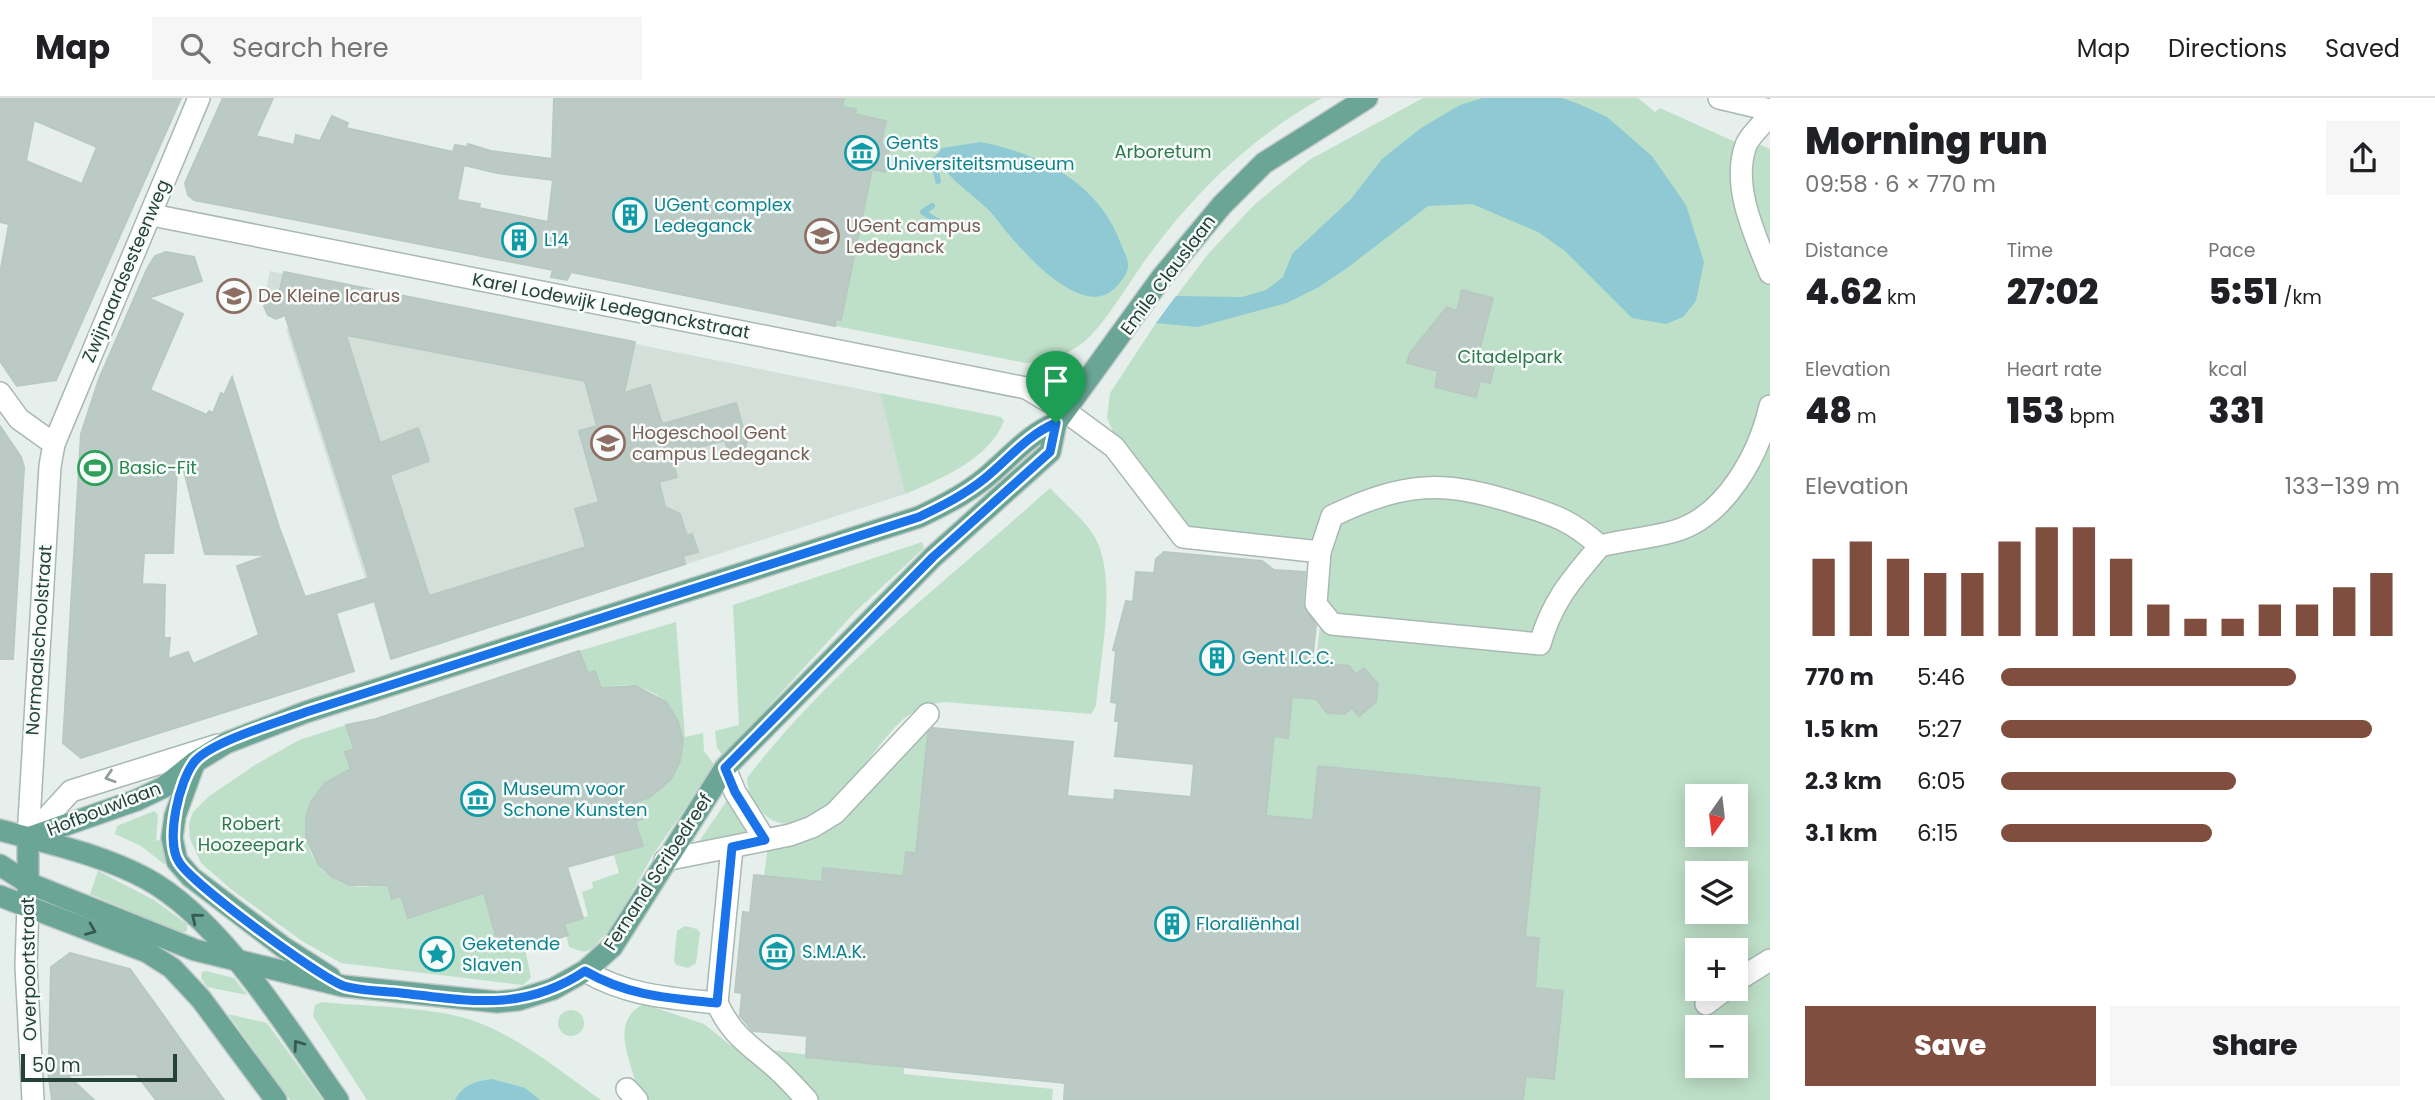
<!DOCTYPE html>
<html lang="en">
<head>
<meta charset="utf-8">
<style>
	:root { --surface:#fff; --page:#f6f6f6; --text:#202124; --muted:#757577; --line:#e0e0e0; --accent:#7f4e3f }
	body { margin:0; font-family:Poppins,sans-serif; background:var(--page); color:var(--text); height:100vh; display:flex; flex-direction:column; font-size:26px; white-space:nowrap }
	* { box-sizing:border-box; margin:0 }
	p { font-size:23px; color:var(--muted) }
	.icon { flex:none; width:38px; height:38px; fill:none; stroke:currentColor; stroke-width:2; stroke-linecap:round; stroke-linejoin:round }
	.map { position:relative; flex:1; overflow:hidden }
	.sheet { display:flex; flex-direction:column; background:var(--surface); width:665px }
	.sheet>* { flex:none }
	.needle { width:46px; rotate:194deg }
	.tools { position:absolute; left:1685px; top:686px; display:grid; gap:14px }
	.tools a { display:grid; place-items:center; width:63px; height:63px; border-radius:0px; background:var(--surface); box-shadow:0 4px 18px #0003; font-size:35px }
	.scale { position:absolute; left:21px; bottom:18px; width:156px; box-sizing:border-box; padding-left:7px; border:4px solid #24423a; border-top:0; font-size:19px; line-height:24px; white-space:nowrap; color:#24423a; -webkit-text-stroke:5px #f7fbf9; paint-order:stroke }
	.pin { position:absolute; display:grid; place-items:center; width:60px; height:60px; color:#fff; margin:-72px -30px; border-radius:50% 50% 50% 0; rotate:-45deg; box-shadow:0 0 7px #0007 }
	.pin .icon { rotate:45deg }
	.round { display:grid; place-items:center; flex:none; width:74px; height:74px; border-radius:0px; background:var(--page) }
	.overview { display:flex; align-items:center; justify-content:space-between; height:119px; padding:0 35px }
	h1 { font-size:38px; font-weight:800; line-height:52px }
	.metrics { display:grid; grid-template-columns:repeat(3,1fr); gap:10px; height:119px; padding:7px 35px }
	.metrics div { display:grid; align-content:center }
	.metrics b { font-size:35px; font-weight:800 }
	.metrics small { font-size:19px; font-weight:400 }
	.metrics p { font-size:19px }
	.chart { height:196px; padding:14px 35px }
	.chart p { display:flex; justify-content:space-between }
	.chart svg { width:100%; height:126px; margin-top:7px; stroke:var(--accent); stroke-width:6 }
	.button { display:flex; gap:14px; margin-top:auto; padding:14px 35px }
	.button a { flex:1; height:80px; border-radius:0px; background:var(--accent); color:#fff; font-size:28px; font-weight:800; line-height:80px; text-align:center }
	.button a+a { background:var(--page); color:var(--text) }
	ul { padding:0 35px; list-style:none; font-size:23px }
	li { display:grid; grid-template-columns:112px 84px 1fr; align-items:center; height:52px }
	li i { height:18px; border-radius:9px; background:var(--accent) }
	header { display:flex; align-items:center; gap:42px; box-sizing:border-box; height:98px; padding:0 35px; background:var(--surface); border-bottom:2px solid var(--line) }
	header strong { font-size:33px }
	nav { display:flex; gap:38px; margin-inline-start:auto; font-size:24px }
	.search { width:490px; height:63px; background:var(--page); display:flex; align-items:center; gap:18px; box-sizing:border-box; padding:0 24px; border-radius:0px; color:var(--muted); font-size:26px }
	main { display:flex; flex:1; min-height:0 }
	.map>svg:first-child { display:block }
	.built { fill:#d4dfda }
	.green { fill:#bfe0c8; fill-rule:evenodd }
	.water { fill:#8ec9d4 }
	.lines { fill:none; stroke-linecap:round; stroke-linejoin:round }
	.stream { stroke:#8ec9d4; stroke-width:6 }
	.building { fill:#bbcac4; stroke:#b8c9c2; stroke-width:2; fill-rule:evenodd }
	.minor-casing { stroke:#a8b8b2; stroke-width:24 }
	.major-casing { stroke:#c2cac8; stroke-width:24 }
	.minor { stroke:#fff; stroke-width:21 }
	.major { stroke:#6aa596; stroke-width:21 }
	.oneway { stroke:#92a09c }
	.oneway2 { stroke:#365b51 }
	.route-casing { stroke:#fff; stroke-width:14 }
	.route { stroke:#1a73e8; stroke-width:9 }
	.labels { text-anchor:middle; stroke-width:5; stroke-linejoin:round; paint-order:stroke }
	.culture-label { font-size:18px; fill:#0d838f; stroke:#f7fbf9; text-anchor:start }
	.park-label { font-size:18px; fill:#2d7a4b; stroke:#f7fbf9 }
	.education-label { font-size:18px; fill:#785e54; stroke:#f7fbf9; text-anchor:start }
	.street-label { font-size:18px; fill:#24423a; stroke:#f7fbf9 }
	.leisure-label { font-size:18px; fill:#27864d; stroke:#f7fbf9; text-anchor:start }
</style>
</head>
<body>
<header>
<strong>Map</strong>
<div class="search"><svg class="icon" aria-label="search" viewBox="0 0 24 24"><circle cx="10" cy="10" r="6"/><path d="M15 15l6 6"/></svg>Search here</div>
<nav><a>Map</a><a>Directions</a><a>Saved</a></nav>
</header>
<main>
<div class="map">
<svg width="1770" height="1002" viewBox="0 0 1770 1002">
	<rect width="100%" height="100%" fill="#e6efeb"/>
	<!-- built -->
	<polygon class="built" points="270,173 880,295 905,396 391,561 286,231 290,230 286,216 265,197"/>
	<!-- green -->
	<g class="green">
		<path d="M795,0H1322C1252,39 1196,93 1149,157C1131,181 1106,225 1085,243C1068,257 1047,264 1026,265L835,228L836,221H841L870,82L866,70L885,74L890,48L850,41L855,11Z"/>
		<path d="M1423,0H1638L1655,14L1660,10L1733,43L1750,54L1756,45L1770,51V1002H1523L1526,978L1554,981L1563,894L1535,890L1539,841L1525,839L1540,690L1318,668L1313,722L1266,718L1274,638L1287,640L1292,599L1308,600L1313,597L1328,615L1344,616L1378,586L1364,570L1356,576L1349,568L1332,566L1314,581L1329,446L1185,429L1118,345L1107,320L1110,295L1156,225L1208,156L1255,106L1309,62ZM1698,698H1736V737H1698ZM1698,775H1736V814H1698ZM1698,852H1736V891H1698ZM1698,929H1736V968H1698Z"/>
		<path d="M880,295L1001,319L1004,323C989,361 941,381 905,396Z"/>
		<path d="M1050,390C1063,404 1080,418 1091,433C1120,472 1100,561 1096,608L1091,616L945,604C926,606 913,612 898,626C871,652 815,751 769,720C754,709 748,698 747,680C833,568 946,484 1050,390Z"/>
		<polygon points="922,444 924,450 855,514 723,658 717,650 715,633 739,627 733,507"/>
		<path d="M676,524L685,639L703,635L704,653L715,668L654,755L614,826L593,850L584,854L569,849L564,826L588,818L582,794L593,790L592,784L619,775L614,757L642,748L635,723L642,721L636,704C716,675 681,566 602,591L595,574L588,575L579,553Z"/>
		<path d="M346,627L354,651L345,654L351,672C265,708 315,812 387,784L392,801L401,798L408,820L484,795L498,845L518,840L521,851H525L531,880L523,887L341,865L302,843L232,792L201,765L190,741L189,726L193,714L208,699L255,667L299,642Z"/>
		<polygon points="929,630 916,755 906,754 903,778 824,770 822,784 764,779 767,755 764,750 795,745"/>
		<polygon points="728,701 746,733 742,736 698,745"/>
		<polygon points="154,713 158,717 156,743 165,740 168,764 164,766 141,748 115,736 117,728"/>
		<polygon points="98,773 154,802 187,826 187,833 182,835 90,796"/>
		<polygon points="685,828 697,831 700,835 696,865 688,870 676,867 674,863 677,833"/>
		<polygon points="206,873 234,880 247,897 207,889 201,880 202,874"/>
		<path d="M321,904C368,909 435,908 477,924C522,941 563,975 601,1002H367L313,918L315,907Z"/>
		<path d="M644,906L704,926L730,947L904,969V976L1053,991L1052,1002H624L636,985C628,957 611,922 644,906Z"/>
		<circle cx="571" cy="925" r="13"/>
		<polygon points="228,916 267,925 323,1002 290,1002"/>
	</g>
	<!-- water -->
	<g class="water">
		<polygon points="1482,0 1562,0 1579,6 1607,19 1652,58 1686,107 1704,164 1696,203 1683,219 1666,226 1632,220 1565,153 1538,134 1472,106 1428,108 1347,170 1319,189 1287,205 1198,229 1156,225 1176,198 1242,199 1266,192 1283,179 1292,156 1351,101 1382,61 1421,30 1460,7"/>
		<path d="M981,44C1041,56 1099,85 1121,146C1123,152 1128,160 1128,166C1129,174 1121,184 1116,189C1081,227 1012,142 994,118C979,99 941,79 938,56L942,50Z"/>
		<path d="M492,981L525,990L540,1002H455C462,987 476,983 492,981Z"/>
	</g>
	<g class="lines">
		<!-- stream -->
		<g class="stream">
			<polyline points="938,83 934,64 938,59"/>
			<polyline points="927,133 939,128 937,123 923,114 932,108"/>
		</g>
	</g>
	<!-- building -->
	<g class="building">
		<path d="M0,0H181L56,282L17,288L0,263V176L9,126L0,124ZM34,22L97,49L82,86L26,63Z"/>
		<path d="M223,0H273L256,38L294,47L296,37L320,43L332,18L348,25L346,30L453,54L455,47L467,49L468,46L491,53L552,61L554,0H844L842,9L856,11L855,16L886,23L881,46L890,48L885,74L872,71L841,222L836,221L835,228L571,174L567,182L551,179L553,172L194,102L188,97L185,85ZM464,67L497,75L553,82L548,124L479,110L480,106L457,102Z"/>
		<path d="M166,154L194,159L202,183L148,200L183,216L150,292L207,317L209,313L213,315L221,295L224,297L232,279L279,429L305,499L369,480L285,217L276,221L268,217L264,208L268,200L279,196L284,174L635,244L624,295L650,287L662,326L736,305L747,343L744,355L735,357L727,350L725,342L671,358L677,379L659,384L665,409L680,416L687,438L692,436L698,454L683,458L685,466L391,561L375,503L336,515L354,573L81,660L63,645L81,336L99,281L147,171L155,158ZM346,237L585,283L597,328L579,333L599,404L575,411L586,449L429,498L390,377L429,363L424,346L418,330L380,345ZM178,349L205,456L268,457L237,468L259,537L193,566L188,554L168,561L170,540H164L165,487L142,486L144,455H173Z"/>
		<polygon points="1462,192 1493,200 1476,265 1494,270 1490,285 1480,283 1476,299 1435,289 1438,273 1407,265 1410,255 1447,209 1457,213"/>
		<polygon points="0,328 21,359 24,369 13,561 0,561"/>
		<polygon points="1164,454 1262,463 1274,472 1305,474 1303,506 1316,527 1312,564 1349,568 1356,576 1364,570 1378,586 1376,604 1359,618 1352,610 1344,616 1327,615 1316,601 1292,599 1288,640 1274,638 1266,718 1313,722 1318,668 1540,690 1525,839 1539,840 1535,890 1563,893 1554,981 1526,978 1523,1002 1064,1002 1065,985 806,959 807,938 753,933 740,918 742,895 735,894 743,814 750,815 754,777 822,784 823,770 903,778 906,754 916,755 928,635 933,630 1073,644 1067,698 1114,702 1115,692 1191,699 1194,666 1115,658 1119,623 1115,623 1117,605 1111,604 1116,553 1113,552 1126,503 1133,504 1136,474 1154,475 1156,461"/>
		<polygon points="579,553 588,575 595,573 601,590 636,588 666,604 678,623 683,643 680,663 671,681 650,699 636,704 642,721 635,723 643,748 567,769 583,820 564,826 568,837 521,851 518,840 498,846 484,795 408,820 401,798 392,801 388,787 349,787 332,779 318,766 306,740 306,719 311,704 325,685 351,671 345,654 354,651 346,627 376,621"/>
		<polygon points="70,855 130,871 224,1002 156,1002 136,976 67,977 94,1002 52,1002 46,959 49,961 51,869"/>
	</g>
	<g class="lines">
		<!-- minor casing -->
		<g class="minor-casing">
			<g id="minor">
				<polyline points="1719,0 1770,12"/>
				<path d="M1770,17C1763,26 1750,37 1746,47C1731,88 1755,137 1770,175"/>
				<path d="M152,117L1026,290L1065,313L1114,349L1183,439L1320,454L1316,506L1332,526L1540,546C1552,503 1572,481 1600,448"/>
				<polyline points="0,295 19,321 54,346"/>
				<path d="M1600,448C1624,442 1651,440 1675,433C1726,418 1759,356 1770,308"/>
				<path d="M1320,454L1332,418C1404,383 1444,382 1519,406C1555,417 1572,423 1600,448"/>
				<polyline points="725,670 735,694 765,742"/>
				<polyline points="28,740 50,368 54,346 199,0"/>
				<polyline points="28,740 71,693 218,647"/>
				<polyline points="665,762 790,737 812,729 835,715 928,616"/>
				<polyline points="28,806 26,868 33,1002"/>
				<path d="M585,873C628,898 668,900 717,905L732,749"/>
				<polyline points="1736,883 1770,862"/>
				<path d="M717,905C732,938 750,947 776,970C787,980 797,991 807,1002"/>
				<polyline points="1706,906 1726,891"/>
				<polyline points="627,991 637,1002"/>
			</g>
		</g>
		<!-- major casing -->
		<g class="major-casing">
			<g id="major">
				<polyline points="194,666 175,718 172,740 177,763 191,779 283,849 330,879"/>
				<path d="M0,732C50,746 101,756 147,781C223,823 288,932 338,1002"/>
				<path d="M28,740L137,702L164,689L195,664L226,645L306,614L919,419C942,408 964,397 984,381C1009,361 1027,337 1056,325"/>
				<polyline points="0,767 28,785 195,852 343,888 497,904 518,902 553,891 585,873 612,849 725,670 933,459 1050,354 1056,325 1162,179 1222,107 1264,65 1367,0"/>
				<polyline points="28,794 28,740"/>
				<polyline points="0,798 147,854 172,870 201,901 276,1002"/>
			</g>
		</g>
		<!-- minor -->
		<use href="#minor" class="minor"/>
		<!-- major -->
		<use href="#major" class="major"/>
	</g>
	<!-- one-way arrows -->
	<defs><path id="oneway-chevron" d="M-2-3.5L2.5 0L-2 3.5" fill="none" stroke-width="1.6" stroke-linecap="round" stroke-linejoin="round" transform="scale(1.75)"/></defs>
	<use class="oneway" href="#oneway-chevron" transform="translate(110 679) rotate(162)"/>
	<g class="oneway2">
		<use href="#oneway-chevron" transform="translate(196 820) rotate(-141)"/>
		<use href="#oneway-chevron" transform="translate(91 832) rotate(22)"/>
		<use href="#oneway-chevron" transform="translate(298 947) rotate(-126)"/>
	</g>
	<g class="lines">
		<!-- route casing -->
		<g class="route-casing">
			<path id="route" d="M1056,325L1050,354L933,459L725,670L735,694L765,742L732,749L717,905C668,900 628,898 585,873C524,914 470,903 401,895C383,893 361,893 344,888C319,879 192,786 179,764C165,743 179,682 195,663C213,643 279,624 306,614L919,419C942,408 964,397 984,381C1009,361 1027,337 1056,325Z"/>
		</g>
		<!-- route -->
		<use href="#route" class="route"/>
	</g>
	<!-- icons -->
	<defs>
		<g id="museum-ring" transform="scale(1.75)"><circle r="9.5" fill="#f7fbf9" stroke="#0f9aa8" stroke-width="1.5"/><path d="M0-6L6-3V-2H-6V-3ZM-5-1h2V3h-2ZM-1-1h2V3h-2ZM3-1h2V3H3ZM-6 4H6V6H-6Z" fill="#0f9aa8"/></g>
		<g id="building-ring" transform="scale(1.75)"><circle r="9.5" fill="#f7fbf9" stroke="#0f9aa8" stroke-width="1.5"/><path d="M-4-6H4V6H1V3H-1V6H-4ZM-2.5-4.3h1.7v1.8h-1.7ZM.8-4.3h1.7v1.8H.8ZM-2.5-1h1.7V.8h-1.7ZM.8-1h1.7V.8H.8Z" fill="#0f9aa8"/></g>
		<g id="university-ring" transform="scale(1.75)"><circle r="9.5" fill="#f7fbf9" stroke="#8d6e63" stroke-width="1.5"/><path d="M0-5L7-2L0 1L-7-2ZM-4 1L0 2.5L4 1V4Q0 6-4 4Z" fill="#8d6e63"/></g>
		<g id="school-ring" transform="scale(1.75)"><circle r="9.5" fill="#f7fbf9" stroke="#8d6e63" stroke-width="1.5"/><path d="M0-5L7-2L0 1L-7-2ZM-4 1L0 2.5L4 1V4Q0 6-4 4Z" fill="#8d6e63"/></g>
		<g id="stadium-ring" transform="scale(1.75)"><circle r="9.5" fill="#f7fbf9" stroke="#2e9e5b" stroke-width="1.5"/><path d="M0-5a6.5 5 0 1 0 0 10a6.5 5 0 1 0 0-10ZM-3.5-1.8h7v3.6h-7Z" fill="#2e9e5b"/></g>
		<g id="sight-ring" transform="scale(1.75)"><circle r="9.5" fill="#f7fbf9" stroke="#0f9aa8" stroke-width="1.5"/><path d="M0-6L1.8-2.2L6-1.7L2.9 1.2L3.7 5.4L0 3.3L-3.7 5.4L-2.9 1.2L-6-1.7L-1.8-2.2Z" fill="#0f9aa8"/></g>
	</defs>
	<g fill-rule="evenodd">
		<use href="#museum-ring" x="862" y="55"/>
		<use href="#building-ring" x="630" y="117"/>
		<use href="#university-ring" x="822" y="138"/>
		<use href="#building-ring" x="519" y="142"/>
		<use href="#school-ring" x="234" y="198"/>
		<use href="#university-ring" x="608" y="345"/>
		<use href="#stadium-ring" x="95" y="370"/>
		<use href="#building-ring" x="1217" y="560"/>
		<use href="#museum-ring" x="478" y="701"/>
		<use href="#building-ring" x="1172" y="826"/>
		<use href="#museum-ring" x="777" y="854"/>
		<use href="#sight-ring" x="437" y="856"/>
	</g>
	<g class="labels">
		<!-- culture labels -->
		<g class="culture-label">
			<text x="886" y="51">Gents<tspan x="886" dy="21">Universiteitsmuseum</tspan></text>
			<text x="654" y="113">UGent complex<tspan x="654" dy="21">Ledeganck</tspan></text>
			<text x="544" y="148">L14</text>
			<text x="1242" y="566">Gent I.C.C.</text>
			<text x="503" y="697">Museum voor<tspan x="503" dy="21">Schone Kunsten</tspan></text>
			<text x="1196" y="832">Floraliënhal</text>
			<text x="462" y="852">Geketende<tspan x="462" dy="21">Slaven</tspan></text>
			<text x="802" y="860">S.M.A.K.</text>
		</g>
		<!-- park labels -->
		<g class="park-label">
			<text x="1163" y="60">Arboretum</text>
			<text x="1510" y="265">Citadelpark</text>
			<text x="251" y="732">Robert<tspan x="251" dy="21">Hoozeepark</tspan></text>
		</g>
		<!-- education labels -->
		<g class="education-label">
			<text x="846" y="134">UGent campus<tspan x="846" dy="21">Ledeganck</tspan></text>
			<text x="258" y="204">De Kleine Icarus</text>
			<text x="632" y="341">Hogeschool Gent<tspan x="632" dy="21">campus Ledeganck</tspan></text>
		</g>
		<!-- street labels -->
		<g class="street-label">
			<text transform="translate(126 173) rotate(-67)" y="6">Zwijnaardsesteenweg</text>
			<text transform="translate(1168 177) rotate(-53)" y="6">Emile Clauslaan</text>
			<text transform="translate(611 208) rotate(11)" y="6">Karel Lodewijk Ledeganckstraat</text>
			<text transform="translate(39 542) rotate(-86)" y="6">Normaalschoolstraat</text>
			<text transform="translate(104 711) rotate(-21)" y="6">Hofbouwlaan</text>
			<text transform="translate(658 774) rotate(-57)" y="6">Fernand Scribedreef</text>
			<text transform="translate(29 871) rotate(-91)" y="6">Overpoortstraat</text>
		</g>
		<!-- leisure labels -->
		<g class="leisure-label">
			<text x="119" y="376">Basic-Fit</text>
		</g>
	</g>
</svg>
<div class="tools">
<a><svg class="needle" viewBox="-14 -14 28 28"><path d="M0-13l5 13h-10z" fill="#e53935"/><path d="M0 13l5-13h-10z" fill="#757577"/></svg></a>
<a><svg class="icon" aria-label="layers" viewBox="0 0 24 24"><path d="M12 4l9 5-9 5-9-5zM3 14l9 5 9-5"/></svg></a>
<a>+</a>
<a>−</a>
</div>
<div class="scale">50 m</div>
<div class="pin" style="left:1056px;top:325px;background:#1e9e55"><svg class="icon" aria-label="arrive" viewBox="0 0 24 24"><path d="M6 21V4h12l-3 4 3 4H6"/></svg></div>
</div>
<section class="sheet">
<div class="overview"><div><h1>Morning run</h1><p>09:58 · 6 × 770 m</p></div><a class="round"><svg class="icon" aria-label="share" viewBox="0 0 24 24"><path d="M12 15V3M7 8l5-5 5 5M5 13v7h14v-7"/></svg></a></div>
<div class="metrics">
<div><p>Distance</p><b>4.62<small> km</small></b></div>
<div><p>Time</p><b>27:02</b></div>
<div><p>Pace</p><b>5:51<small> /km</small></b></div>
</div>
<div class="metrics">
<div><p>Elevation</p><b>48<small> m</small></b></div>
<div><p>Heart rate</p><b>153<small> bpm</small></b></div>
<div><p>kcal</p><b>331</b></div>
</div>
<div class="chart"><p><span>Elevation</span>133–139 m</p>
<svg viewBox="0 0 160 44" preserveAspectRatio="none"><path d="M5 44V17M15 44V11M25 44V17M35 44V22M45 44V22M55 44V11M65 44V6M75 44V6M85 44V17M95 44V33M105 44V38M115 44V38M125 44V33M135 44V33M145 44V27M155 44V22"/></svg>
</div>
<ul>
<li><b>770 m</b>5:46<i style="width:74%"></i></li>
<li><b>1.5 km</b>5:27<i style="width:93%"></i></li>
<li><b>2.3 km</b>6:05<i style="width:59%"></i></li>
<li><b>3.1 km</b>6:15<i style="width:53%"></i></li>
</ul>
<div class="button"><a>Save</a><a>Share</a></div>
</section>
</main>
</body>
</html>
